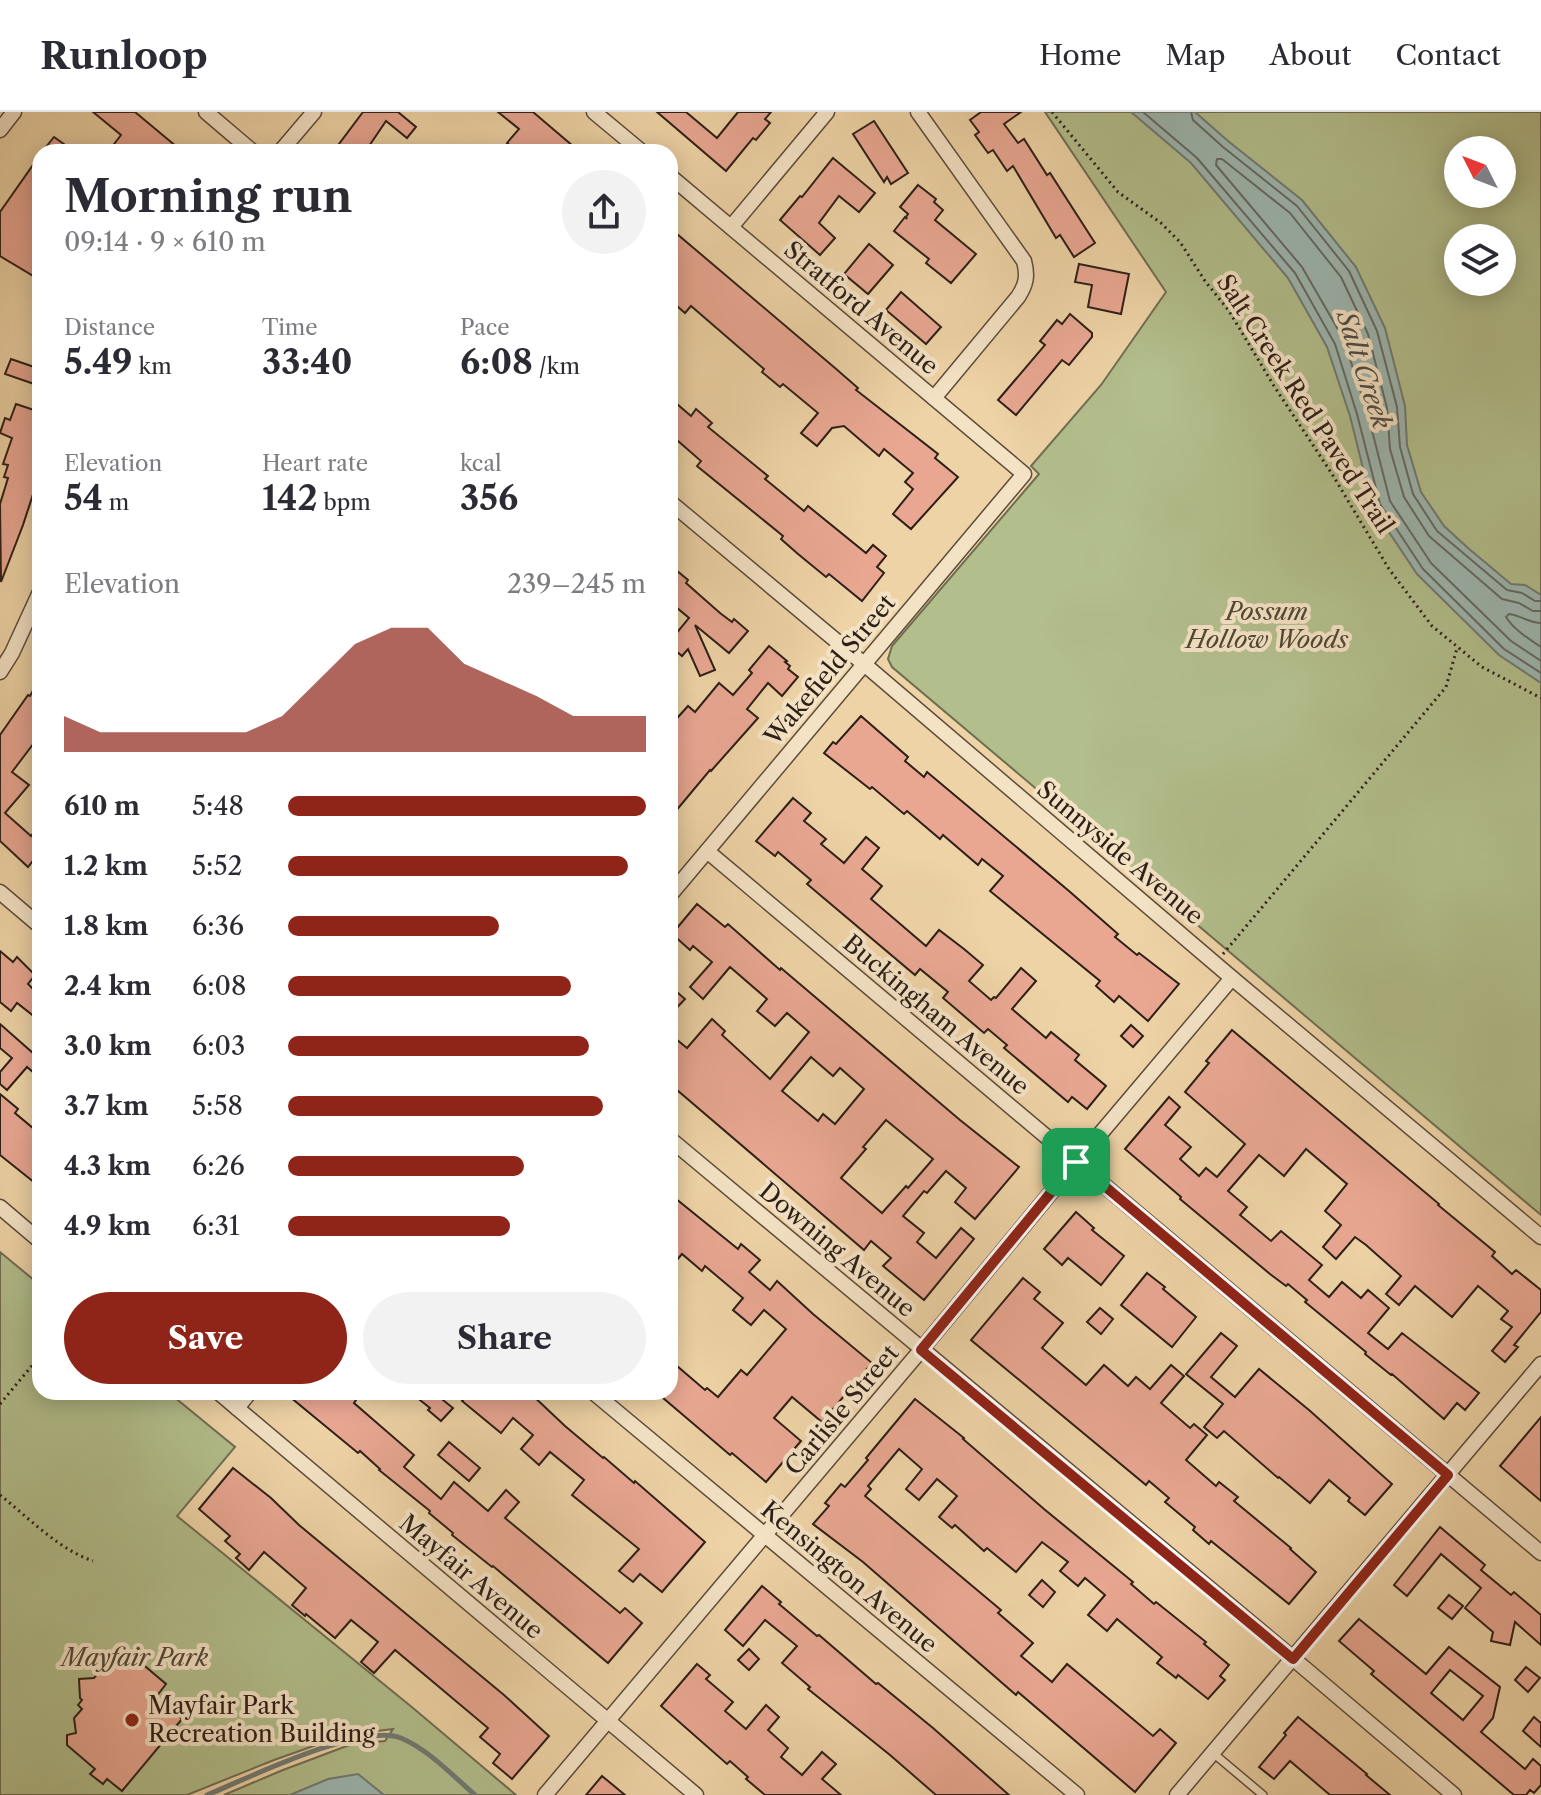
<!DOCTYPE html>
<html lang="en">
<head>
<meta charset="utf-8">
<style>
	:root { --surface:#fff; --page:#f2f2f3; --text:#2b2b33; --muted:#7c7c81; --line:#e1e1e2; --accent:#8f2418 }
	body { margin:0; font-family:"Libre Caslon Text",serif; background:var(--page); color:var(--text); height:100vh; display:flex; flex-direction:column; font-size:30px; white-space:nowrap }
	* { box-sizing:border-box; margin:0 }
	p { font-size:26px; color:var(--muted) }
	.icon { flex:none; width:44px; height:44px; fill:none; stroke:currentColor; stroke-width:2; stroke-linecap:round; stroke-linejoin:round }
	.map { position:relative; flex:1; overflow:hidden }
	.side { position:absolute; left:32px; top:32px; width:646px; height:1256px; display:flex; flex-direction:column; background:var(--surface); border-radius:24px; box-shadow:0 4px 20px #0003 }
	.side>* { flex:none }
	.needle { width:52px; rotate:312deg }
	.controls { position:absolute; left:1444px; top:24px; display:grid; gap:16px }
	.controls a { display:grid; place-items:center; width:72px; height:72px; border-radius:50%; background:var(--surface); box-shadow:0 4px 20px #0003; font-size:40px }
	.pin { position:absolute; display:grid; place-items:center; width:68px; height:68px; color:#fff; margin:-34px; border-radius:16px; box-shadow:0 4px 12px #0006 }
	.round { display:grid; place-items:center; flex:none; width:84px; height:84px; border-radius:42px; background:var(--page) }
	.overview { display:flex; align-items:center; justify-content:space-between; height:136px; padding:0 32px }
	h1 { font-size:44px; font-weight:700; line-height:60px }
	.metrics { display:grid; grid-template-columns:repeat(3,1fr); gap:12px; height:136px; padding:8px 32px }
	.metrics div { display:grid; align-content:center }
	.metrics b { font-size:34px; font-weight:700 }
	.metrics small { font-size:22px; font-weight:400 }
	.metrics p { font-size:22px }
	.chart { height:224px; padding:16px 32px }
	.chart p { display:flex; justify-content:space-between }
	.chart svg { width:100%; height:144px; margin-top:8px; fill:var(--accent); opacity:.7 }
	.primary-button { display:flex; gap:16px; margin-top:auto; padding:16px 32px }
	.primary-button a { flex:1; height:92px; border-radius:48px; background:var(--accent); color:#fff; font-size:32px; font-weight:700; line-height:92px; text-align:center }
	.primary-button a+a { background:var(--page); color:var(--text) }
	ul { padding:0 32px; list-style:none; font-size:26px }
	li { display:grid; grid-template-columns:128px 96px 1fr; align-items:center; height:60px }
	li i { height:20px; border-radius:10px; background:var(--accent) }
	header { display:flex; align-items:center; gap:48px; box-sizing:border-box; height:112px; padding:0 40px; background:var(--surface); border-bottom:2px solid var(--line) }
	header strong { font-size:38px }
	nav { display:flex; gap:44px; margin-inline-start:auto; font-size:28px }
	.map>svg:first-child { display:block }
	.green { fill:#b2be8c; stroke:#706e52; stroke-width:2; fill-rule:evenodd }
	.water { fill:#9cb6b0; stroke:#707a73; stroke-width:2 }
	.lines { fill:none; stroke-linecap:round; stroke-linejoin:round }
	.shore { stroke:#646a64; stroke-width:2 }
	.stream { stroke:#707a73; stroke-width:5 }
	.building { fill:#e9a792; stroke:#2d1f17; stroke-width:2; fill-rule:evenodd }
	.service-casing { stroke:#5d4c3b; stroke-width:10 }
	.minor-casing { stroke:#5d4c3b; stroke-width:17 }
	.path { stroke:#2d1f17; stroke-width:3; stroke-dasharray:2 4; stroke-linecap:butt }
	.service { stroke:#f4e2c5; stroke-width:7 }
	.minor { stroke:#f4e2c5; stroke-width:14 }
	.route-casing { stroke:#fff; stroke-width:16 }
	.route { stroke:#8f2418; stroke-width:10 }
	.poi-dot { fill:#8f2418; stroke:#f4e2c5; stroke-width:3 }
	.labels { text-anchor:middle; stroke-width:8; stroke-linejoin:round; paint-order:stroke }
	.street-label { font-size:24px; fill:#2d1f17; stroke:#f4e2c5 }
	.park-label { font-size:24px; font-style:italic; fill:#4e4734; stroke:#f4e2c5 }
	.poi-label { font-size:24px; fill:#2d1f17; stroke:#f4e2c5; text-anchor:start }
	.water-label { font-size:26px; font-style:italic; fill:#4e4c45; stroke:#f4e2c5 }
</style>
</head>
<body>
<header>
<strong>Runloop</strong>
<nav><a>Home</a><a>Map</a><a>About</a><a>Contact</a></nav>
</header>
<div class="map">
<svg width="1541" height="1683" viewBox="0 0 1541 1683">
	<rect width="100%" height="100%" fill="#eed3a6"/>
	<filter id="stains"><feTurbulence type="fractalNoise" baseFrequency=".0025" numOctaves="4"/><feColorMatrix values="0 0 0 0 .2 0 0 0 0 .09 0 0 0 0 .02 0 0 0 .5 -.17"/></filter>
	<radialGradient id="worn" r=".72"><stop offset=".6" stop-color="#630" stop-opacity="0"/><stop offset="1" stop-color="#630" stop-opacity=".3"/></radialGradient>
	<!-- green -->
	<g class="green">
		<path d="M1045,0H1541V1103L892,555L888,547L892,534L1039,362L1031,354L1101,273L1166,180ZM1458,38H1502V82H1458ZM1458,126H1502V170H1458Z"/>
		<polygon points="0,1140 40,1173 40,1280 168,1280 235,1335 177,1404 413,1596 516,1683 224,1683 283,1658 352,1632 385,1629 393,1617 361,1621 322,1631 274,1648 187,1683 0,1683"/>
	</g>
	<!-- water -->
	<g class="water">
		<polygon points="1131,0 1195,0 1228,29 1302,88 1356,155 1385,216 1405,294 1407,333 1421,380 1444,414 1468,436 1511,472 1525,473 1541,483 1541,571 1499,543 1417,462 1373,396 1350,304 1327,235 1288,166 1191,51"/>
		<polygon points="358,1662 384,1683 290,1683 328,1667"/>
	</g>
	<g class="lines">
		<!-- shore -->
		<g class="shore">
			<polyline points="1143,0 1197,46 1295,161 1335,232 1357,302 1380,392 1423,457 1504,537 1541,561"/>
			<polyline points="1191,0 1193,8 1223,35 1297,94 1349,159 1377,219 1397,295 1400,335 1413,382 1437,419 1507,478 1522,481 1535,489 1541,489"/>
			<polyline points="1541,499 1533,499 1519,491 1502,487 1429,424 1404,385 1390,337 1387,296 1368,222 1341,165 1290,101 1222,47 1217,47 1216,53 1302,155 1343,226 1367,299 1390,389 1431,451 1511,529 1541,549"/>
			<path d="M1541,511C1529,511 1520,503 1509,502L1506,505C1514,518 1528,526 1541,535"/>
		</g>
		<!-- stream -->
		<path class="stream" d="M207,1683C248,1666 363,1610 401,1626C429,1638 452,1663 475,1683"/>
	</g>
	<!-- building -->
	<g class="building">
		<polygon points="93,0 135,0 183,40 108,40 121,23"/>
		<polygon points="363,0 398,0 416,15 407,26 386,9 365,40 333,40"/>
		<polygon points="498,0 533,0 580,40 518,40 507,31 519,17"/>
		<polygon points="657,0 686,0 717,26 738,0 771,0 765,7 770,11 756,28 753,26 726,59"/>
		<polygon points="981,0 1021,0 1004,12 1018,31 1024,27 1047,63 1050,61 1095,131 1074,145 1060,123 1056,126 1013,54 1007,59 993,38 988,41 975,23 979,20 970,8"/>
		<polygon points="874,9 908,61 891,72 887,65 884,70 853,22"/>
		<polygon points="54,25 75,40 42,40"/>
		<polygon points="40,43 40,168 0,144 0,100"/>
		<polygon points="833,46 875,81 859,100 839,84 819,111 835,126 820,143 780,108 800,84 802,85"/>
		<polygon points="918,73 936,87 934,90 943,98 935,108 976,142 951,171 926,151 929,147 894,119 905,105 907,107 906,105 908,102 900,95"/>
		<polygon points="670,116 835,256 858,276 856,278 938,342 935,346 958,365 911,417 893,402 913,377 905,370 913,361 884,337 879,344 844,314 832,316 817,334 801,321 818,301 783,272 780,275 762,260 764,257 691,194 685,201 670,188"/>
		<polygon points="869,132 893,153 868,182 844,162"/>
		<polygon points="1079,152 1129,162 1121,202 1088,195 1092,173 1075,170"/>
		<polygon points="901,180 941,215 926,232 886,198"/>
		<polygon points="1070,202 1092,221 1092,225 1069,253 1062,248 1016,303 998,288 1045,233 1040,229 1057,208 1062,212"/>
		<polygon points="11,247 40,257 40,274 5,262"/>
		<polygon points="670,286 691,304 696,297 712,311 708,315 768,364 765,367 804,399 808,394 866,441 873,433 886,444 877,455 884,461 862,489 829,462 826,465 798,442 781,427 783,424 697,354 701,349 670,322"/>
		<polygon points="16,292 40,300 40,361 23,413 1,470 0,392 8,366 4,365 8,353 3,352 12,326 0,321 5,306 10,308"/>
		<polygon points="670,453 688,468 686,471 720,501 732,510 734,507 748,519 729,541 695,513 715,558 700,564 688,537 682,544 670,534 670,529 689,506 670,490"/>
		<polygon points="769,534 787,549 785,550 790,554 788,557 798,565 782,584 768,571 747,597 758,606 711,659 710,658 670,706 670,614 688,594 695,600 719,571 733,583 752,561 749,558"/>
		<polygon points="40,566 40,623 12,660 29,673 5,701 31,724 40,713 40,757 32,750 28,755 0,729 0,623 28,583 30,584"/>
		<polygon points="861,604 908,645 905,649 924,665 927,660 1069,779 1118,822 1115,825 1137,843 1139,841 1179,872 1148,909 1119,884 1114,890 1096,874 1100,869 990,779 1003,764 982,747 978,753 943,723 940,727 907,699 904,702 872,675 870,677 824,641 833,630 836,632"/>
		<polygon points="793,686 811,701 804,709 826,727 821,732 844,751 866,725 879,736 862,757 882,774 871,787 926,834 939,818 964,837 983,853 969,869 991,888 994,885 996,886 1021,856 1036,869 1012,897 1046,926 1051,920 1079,943 1075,948 1106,974 1087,997 1072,985 1068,990 1004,936 1007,933 988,917 984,921 943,886 948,880 920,857 915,863 807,772 811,768 778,740 775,744 756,729"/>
		<path d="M697,792L725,815L728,812L780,858L781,856L960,1008L1019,1055L975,1107L955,1090L966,1076L946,1059L927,1081L924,1079L903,1104L924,1121L917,1130L936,1146L961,1116L974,1127L924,1188L883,1154L891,1146L871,1129L864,1138L670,972V922L687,936L712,907L725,919L722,923L770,967L809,920L787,901L775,914L757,899L767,887L730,855L703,887L690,875L712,850L693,834L690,838L672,822ZM811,945L833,964L840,956L864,977L835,1012L823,1002L818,1009L782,979ZM886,1008L933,1047L908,1076L906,1074L882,1101L841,1066L866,1037L863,1035Z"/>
		<polygon points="0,839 13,850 17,845 35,863 28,872 40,884 40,909 17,891 11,899 0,890"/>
		<polygon points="670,874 685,887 670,903"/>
		<polygon points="0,912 33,941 40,933 40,966 27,955 7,978 0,972 0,960 12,946 0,936"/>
		<polygon points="1131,913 1143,924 1133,935 1121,924"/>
		<polygon points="1232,918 1439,1092 1438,1093 1495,1140 1492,1144 1512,1162 1516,1158 1541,1178 1541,1200 1514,1233 1518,1235 1505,1250 1492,1239 1512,1215 1501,1207 1508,1199 1478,1174 1452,1205 1415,1174 1399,1193 1386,1182 1401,1164 1366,1133 1355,1125 1336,1147 1323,1135 1341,1113 1325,1099 1347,1072 1306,1037 1284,1064 1259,1043 1228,1079 1247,1095 1240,1103 1271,1129 1281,1119 1322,1153 1309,1168 1329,1185 1342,1170 1361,1186 1368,1178 1389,1196 1368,1221 1388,1237 1402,1221 1452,1260 1479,1281 1465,1298 1457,1291 1444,1307 1392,1262 1391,1263 1365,1242 1366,1240 1305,1190 1307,1188 1288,1172 1286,1174 1270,1162 1180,1087 1181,1085 1125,1037 1169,985 1180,995 1165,1013 1191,1035 1180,1047 1199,1064 1206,1056 1217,1065 1245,1032 1185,980 1209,951 1206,949"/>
		<polygon points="0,982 18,997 15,1001 40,1022 40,1075 0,1043"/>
		<polygon points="670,1082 738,1137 741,1132 760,1148 749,1160 770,1178 777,1169 813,1202 872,1251 822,1310 792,1285 774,1306 801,1329 766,1370 732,1341 730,1343 656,1280 670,1280 670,1248 705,1278 707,1276 718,1285 741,1258 747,1263 786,1217 764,1198 751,1213 733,1198 743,1186 705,1154 702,1159 682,1142 670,1156"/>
		<polygon points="1076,1100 1094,1116 1092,1118 1124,1144 1101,1173 1068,1146 1062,1153 1044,1137"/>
		<polygon points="1147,1161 1165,1175 1163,1177 1196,1205 1172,1235 1121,1193"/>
		<polygon points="1023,1166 1040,1180 1034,1187 1063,1211 1042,1236 1086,1273 1104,1253 1128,1274 1136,1265 1150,1277 1171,1253 1184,1264 1161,1291 1190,1316 1194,1312 1207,1323 1186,1348 1216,1374 1219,1370 1238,1385 1234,1389 1291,1436 1290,1437 1316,1460 1289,1492 1211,1429 1209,1432 1193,1418 1195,1415 1165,1390 1169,1386 1149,1369 1146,1373 971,1228"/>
		<polygon points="1100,1196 1113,1207 1101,1222 1087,1210"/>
		<polygon points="1221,1221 1237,1234 1211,1265 1235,1285 1259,1257 1309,1298 1392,1372 1365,1403 1348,1389 1350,1386 1329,1368 1310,1391 1279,1365 1278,1366 1224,1319 1217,1326 1204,1315 1223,1292 1186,1262"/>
		<polygon points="284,1280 347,1280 356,1288 354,1291 414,1343 404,1355 441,1387 454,1370 488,1399 506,1378 519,1390 505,1406 620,1501 625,1496 642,1511 608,1551 493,1454 492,1455 452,1423 453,1421 429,1401 430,1399 379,1358 380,1357 360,1339 358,1341"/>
		<polygon points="410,1280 433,1280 453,1296 441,1309 428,1298 430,1296"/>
		<polygon points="470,1280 529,1280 565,1314 603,1346 604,1345 634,1371 635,1369 705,1430 662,1480 640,1462 633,1470 619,1459 639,1437 572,1383 584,1368 550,1340 539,1353 521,1337 533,1323 513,1306 501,1321 462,1289"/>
		<polygon points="915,1287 964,1326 963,1327 1044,1397 1133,1470 1131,1472 1154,1492 1156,1490 1206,1530 1204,1532 1229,1553 1220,1564 1225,1568 1208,1587 1178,1563 1176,1566 1157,1551 1162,1545 1117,1507 1107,1519 1088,1503 1105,1483 1085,1466 1078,1474 1060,1459 1068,1450 1042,1430 1016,1460 987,1436 984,1439 955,1413 952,1416 939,1405 957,1384 937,1367 919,1388 906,1377 922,1357 899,1337 868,1374 871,1377 865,1384 1001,1498 998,1501 1033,1531 1021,1544 1052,1570 1067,1552 1153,1624 1160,1617 1176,1631 1135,1680 1018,1580 1016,1583 863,1450 813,1412 829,1394 825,1391 841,1372 845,1375 868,1348 866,1346"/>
		<polygon points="1541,1305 1541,1389 1500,1354"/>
		<polygon points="449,1330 480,1356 469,1369 438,1343"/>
		<polygon points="233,1356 271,1386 299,1413 504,1583 549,1624 512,1667 493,1651 500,1642 480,1625 488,1616 395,1538 374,1561 361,1550 378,1530 351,1508 335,1526 306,1502 305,1504 292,1493 306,1476 264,1440 249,1458 236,1446 240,1442 225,1429 230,1424 199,1397"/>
		<polygon points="1440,1415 1485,1453 1481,1458 1511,1483 1514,1480 1541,1503 1541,1533 1515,1510 1510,1533 1491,1529 1493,1520 1465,1496 1481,1476 1441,1442 1407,1484 1394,1473"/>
		<polygon points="1042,1468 1055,1480 1043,1495 1029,1483"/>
		<polygon points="762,1474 781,1490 779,1492 817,1524 819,1523 876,1572 878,1571 933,1616 1009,1683 936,1683 890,1643 808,1577 810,1575 782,1551 797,1534 765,1508 743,1534 725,1518"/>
		<polygon points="1449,1483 1463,1494 1452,1507 1438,1496"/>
		<path d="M1359,1507L1426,1562L1449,1535L1500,1575L1493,1606L1481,1620L1525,1657L1533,1647L1541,1654V1673L1534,1681L1530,1678L1526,1683H1514L1371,1562L1374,1559L1339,1529ZM1450,1558L1483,1584L1463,1608L1431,1581Z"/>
		<polygon points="749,1537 759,1547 749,1558 738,1548"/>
		<polygon points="127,1539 166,1572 156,1585 182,1607 122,1679 107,1667 103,1672 90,1662 95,1657 67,1633 67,1623 76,1621 74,1606 82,1597 78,1593 82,1588 80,1586 79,1567 94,1566 104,1554 104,1551 114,1549 116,1551"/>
		<polygon points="697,1552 710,1563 706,1567 733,1590 725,1599 746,1617 766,1593 779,1605 768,1618 788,1636 781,1645 802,1663 822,1640 836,1652 822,1667 841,1683 765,1683 746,1667 748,1665 730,1649 727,1652 661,1594"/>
		<polygon points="1526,1555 1540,1566 1528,1580 1515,1568"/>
		<polygon points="1298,1605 1367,1662 1366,1663 1390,1683 1330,1683 1290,1649 1274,1667 1259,1655 1286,1623 1284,1621"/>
		<polygon points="1534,1605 1541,1611 1541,1635 1523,1619"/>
		<polygon points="602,1664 625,1683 586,1683"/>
	</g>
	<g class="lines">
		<!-- service casing -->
		<g class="service-casing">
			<polyline id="service" points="1213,1641 1263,1683"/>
		</g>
		<!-- minor casing -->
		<g class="minor-casing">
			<g id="minor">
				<polyline points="206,0 253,40"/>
				<polyline points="594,0 642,40"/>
				<path d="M918,0L1024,149C1028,164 1026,173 1018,185L934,286"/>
				<polyline points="0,18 14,0"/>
				<polyline points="280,40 314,0"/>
				<polyline points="670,64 1024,362 670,783"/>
				<polyline points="731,115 827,0"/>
				<polyline points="670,390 864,552 1232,866 1541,1125"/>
				<polyline points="0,560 12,541 40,480"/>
				<polyline points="707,739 1541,1441"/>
				<polyline points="0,780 40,814"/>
				<polyline points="670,1027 1276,1532 1454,1683"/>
				<polyline points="0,1095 40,1129"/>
				<polyline points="218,1280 696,1683"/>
				<polyline points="593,1280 1077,1683"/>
				<polyline points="237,1296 250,1280"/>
				<polyline points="545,1683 921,1238 1062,1067 1232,866"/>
				<polyline points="1177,1683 1541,1252"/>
			</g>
		</g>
		<!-- path -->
		<g class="path">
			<polyline points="1052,0 1118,80 1161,111 1180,130 1205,169 1229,199 1274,274 1332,362 1389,457 1432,514 1482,555 1541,586"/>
			<polyline points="1223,842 1446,575 1457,536"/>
			<polyline points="0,1292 40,1244"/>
			<path d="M0,1383C29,1406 58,1437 93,1449"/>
		</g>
		<!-- service -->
		<use href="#service" class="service"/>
		<!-- minor -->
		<use href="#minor" class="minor"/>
	</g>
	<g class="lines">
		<!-- route casing -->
		<g class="route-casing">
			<polygon id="route" points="1076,1050 1448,1363 1293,1547 921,1238"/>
		</g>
		<!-- route -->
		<use href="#route" class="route"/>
	</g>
	<!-- markers -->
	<circle class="poi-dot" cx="132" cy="1608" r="8"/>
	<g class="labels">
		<!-- street labels -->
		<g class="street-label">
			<text transform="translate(861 196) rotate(40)" y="8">Stratford Avenue</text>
			<text transform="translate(1305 292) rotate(57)" y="8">Salt Creek Red Paved Trail</text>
			<text transform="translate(830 558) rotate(-50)" y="8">Wakefield Street</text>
			<text transform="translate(1120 741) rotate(40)" y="8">Sunnyside Avenue</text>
			<text transform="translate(936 903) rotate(40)" y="8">Buckingham Avenue</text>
			<text transform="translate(837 1138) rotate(40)" y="8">Downing Avenue</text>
			<text transform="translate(842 1298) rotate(-50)" y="8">Carlisle Street</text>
			<text transform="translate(471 1465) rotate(40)" y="8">Mayfair Avenue</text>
			<text transform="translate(849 1465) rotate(40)" y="8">Kensington Avenue</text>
		</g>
		<!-- park labels -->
		<g class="park-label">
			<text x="1267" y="508">Possum<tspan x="1267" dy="28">Hollow Woods</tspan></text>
			<text x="135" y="1554">Mayfair Park</text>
		</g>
		<!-- poi labels -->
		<g class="poi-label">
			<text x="148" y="1602">Mayfair Park<tspan x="148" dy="28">Recreation Building</tspan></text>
		</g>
		<!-- water labels -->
		<g class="water-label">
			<text transform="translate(1364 258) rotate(72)" y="9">Salt Creek</text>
		</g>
	</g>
	<rect width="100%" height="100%" filter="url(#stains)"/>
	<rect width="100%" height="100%" fill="url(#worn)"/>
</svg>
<div class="controls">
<a><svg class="needle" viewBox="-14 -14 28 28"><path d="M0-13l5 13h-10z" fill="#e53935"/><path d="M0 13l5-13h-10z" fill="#7c7c81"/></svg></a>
<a><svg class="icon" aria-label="layers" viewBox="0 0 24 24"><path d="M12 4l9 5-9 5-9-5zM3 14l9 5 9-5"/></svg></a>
</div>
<div class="pin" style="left:1076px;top:1050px;background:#1e9e55"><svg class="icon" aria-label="arrive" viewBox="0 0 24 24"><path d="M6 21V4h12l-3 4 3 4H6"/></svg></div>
<section class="side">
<div class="overview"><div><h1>Morning run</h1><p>09:14 · 9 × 610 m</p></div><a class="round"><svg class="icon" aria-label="share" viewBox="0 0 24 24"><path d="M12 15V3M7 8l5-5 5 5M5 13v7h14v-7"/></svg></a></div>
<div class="metrics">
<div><p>Distance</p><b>5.49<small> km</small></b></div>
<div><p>Time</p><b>33:40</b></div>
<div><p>Pace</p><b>6:08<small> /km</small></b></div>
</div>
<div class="metrics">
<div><p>Elevation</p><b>54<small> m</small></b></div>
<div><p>Heart rate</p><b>142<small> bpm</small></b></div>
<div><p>kcal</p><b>356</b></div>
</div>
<div class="chart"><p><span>Elevation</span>239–245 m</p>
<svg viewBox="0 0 160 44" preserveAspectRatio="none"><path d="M0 44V33L10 38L20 38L30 38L40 38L50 38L60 33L70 22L80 11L90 6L100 6L110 17L120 22L130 27L140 33L150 33L160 33V44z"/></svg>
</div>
<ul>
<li><b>610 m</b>5:48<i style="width:100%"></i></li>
<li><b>1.2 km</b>5:52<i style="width:95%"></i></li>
<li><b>1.8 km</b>6:36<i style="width:59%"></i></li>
<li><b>2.4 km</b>6:08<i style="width:79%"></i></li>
<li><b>3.0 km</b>6:03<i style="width:84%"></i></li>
<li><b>3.7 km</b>5:58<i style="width:88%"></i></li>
<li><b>4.3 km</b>6:26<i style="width:66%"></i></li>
<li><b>4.9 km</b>6:31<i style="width:62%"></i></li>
</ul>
<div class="primary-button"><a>Save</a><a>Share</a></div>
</section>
</div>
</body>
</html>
